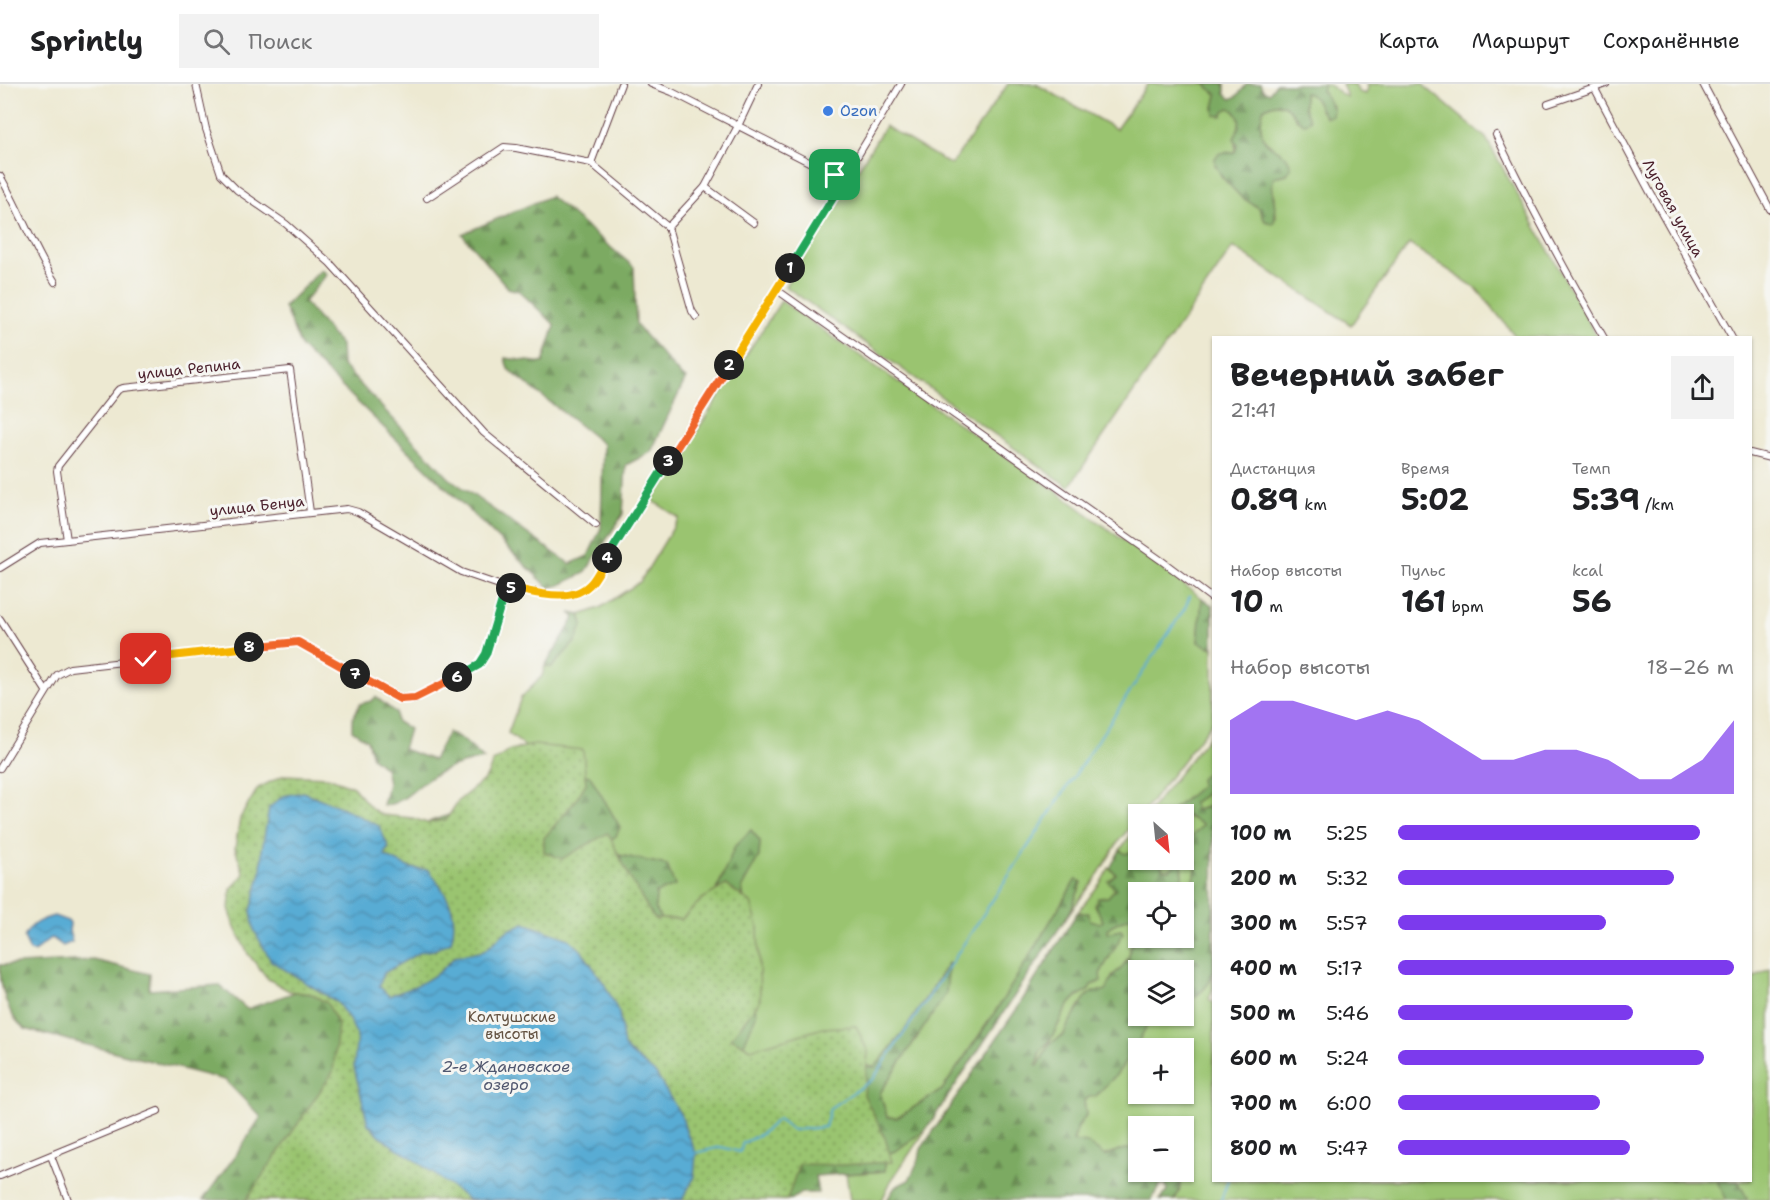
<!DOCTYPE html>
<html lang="ru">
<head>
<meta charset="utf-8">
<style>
	:root { --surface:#fff; --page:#f2f2f2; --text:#202124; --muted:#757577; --line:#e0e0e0; --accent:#7c3aed }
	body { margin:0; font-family:"Shantell Sans",sans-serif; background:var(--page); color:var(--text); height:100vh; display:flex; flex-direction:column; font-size:22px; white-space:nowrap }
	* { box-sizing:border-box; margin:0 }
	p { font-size:20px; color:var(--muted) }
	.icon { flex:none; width:33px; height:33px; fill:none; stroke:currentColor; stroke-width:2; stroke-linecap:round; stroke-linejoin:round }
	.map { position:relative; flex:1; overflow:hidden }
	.sheet { position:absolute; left:1212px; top:252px; width:540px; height:846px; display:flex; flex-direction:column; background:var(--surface); border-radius:0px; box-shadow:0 2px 4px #0004 }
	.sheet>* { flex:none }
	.needle { width:39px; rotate:153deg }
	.controls { position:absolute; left:1128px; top:720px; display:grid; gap:12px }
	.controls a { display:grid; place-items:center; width:66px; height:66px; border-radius:0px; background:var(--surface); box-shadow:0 2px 4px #0004; font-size:30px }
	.pin { position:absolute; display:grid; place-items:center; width:51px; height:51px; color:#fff; margin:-26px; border-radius:12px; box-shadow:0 3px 9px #0006 }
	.km { position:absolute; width:30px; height:30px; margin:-15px; border-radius:50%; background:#222; color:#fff; font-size:16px; line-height:30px; text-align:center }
	.round { display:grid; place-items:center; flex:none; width:63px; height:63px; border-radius:0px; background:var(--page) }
	.head { display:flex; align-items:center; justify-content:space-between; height:102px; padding:0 18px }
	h1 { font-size:33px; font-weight:700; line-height:45px }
	.figures { display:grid; grid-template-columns:repeat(3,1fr); gap:9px; height:102px; padding:6px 18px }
	.figures div { display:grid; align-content:center }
	.figures b { font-size:30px; font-weight:700 }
	.figures small { font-size:16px; font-weight:400 }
	.figures p { font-size:16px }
	.chart { height:168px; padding:12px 18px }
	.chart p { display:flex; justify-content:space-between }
	.chart svg { width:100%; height:108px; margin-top:6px; fill:var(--accent); opacity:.7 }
	ul { padding:0 18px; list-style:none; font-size:20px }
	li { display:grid; grid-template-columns:96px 72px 1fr; align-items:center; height:45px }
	li i { height:15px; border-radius:8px; background:var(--accent) }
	header { display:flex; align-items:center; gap:36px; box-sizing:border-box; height:84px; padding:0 30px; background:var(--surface); border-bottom:2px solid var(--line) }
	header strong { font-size:28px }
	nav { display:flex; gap:33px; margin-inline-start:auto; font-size:21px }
	.search { width:420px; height:54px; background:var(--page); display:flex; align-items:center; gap:15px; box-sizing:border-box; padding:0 21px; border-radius:0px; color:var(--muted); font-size:22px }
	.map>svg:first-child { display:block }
	.grass { fill:#9ac470; stroke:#72724e; stroke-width:1.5; fill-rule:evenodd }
	.forest { fill:url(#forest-firs); stroke:#626446; stroke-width:1.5; fill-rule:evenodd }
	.park { fill:url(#park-dots); stroke:#72724e; stroke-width:1.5 }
	.water { fill:url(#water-waves); stroke:#526680; stroke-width:1.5 }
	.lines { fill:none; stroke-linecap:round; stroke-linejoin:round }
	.stream { stroke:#59acd4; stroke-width:2 }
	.minor-casing { stroke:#623d44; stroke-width:8 }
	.minor { stroke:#fff; stroke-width:6 }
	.split-1-casing { stroke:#fff; stroke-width:12 }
	.split-2-casing { stroke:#fff; stroke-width:12 }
	.split-3-casing { stroke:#fff; stroke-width:12 }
	.split-4-casing { stroke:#fff; stroke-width:12 }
	.split-5-casing { stroke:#fff; stroke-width:12 }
	.split-6-casing { stroke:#fff; stroke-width:12 }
	.split-7-casing { stroke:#fff; stroke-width:12 }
	.split-8-casing { stroke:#fff; stroke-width:12 }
	.split-9-casing { stroke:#fff; stroke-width:12 }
	.split-1 { stroke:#22a559; stroke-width:8 }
	.split-2 { stroke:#f5b400; stroke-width:8 }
	.split-3 { stroke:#f0652b; stroke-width:8 }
	.split-4 { stroke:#22a559; stroke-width:8 }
	.split-5 { stroke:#f5b400; stroke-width:8 }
	.split-6 { stroke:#22a559; stroke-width:8 }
	.split-7 { stroke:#f0652b; stroke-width:8 }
	.split-8 { stroke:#f0652b; stroke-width:8 }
	.split-9 { stroke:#f5b400; stroke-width:8 }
	.shop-dot { fill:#3f7fe0; stroke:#f6f6f2; stroke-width:2 }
	.labels { text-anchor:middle; stroke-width:6; stroke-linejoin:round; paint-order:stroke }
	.shop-label { font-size:15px; fill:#366cbe; stroke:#f6f6f2; text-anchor:start }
	.street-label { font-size:15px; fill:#4a1f2b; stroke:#f6f6f2 }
	.park-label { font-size:15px; fill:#625140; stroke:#f6f6f2 }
	.water-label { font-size:16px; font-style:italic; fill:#50576f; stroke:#f6f6f2 }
</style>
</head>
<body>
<header>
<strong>Sprintly</strong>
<div class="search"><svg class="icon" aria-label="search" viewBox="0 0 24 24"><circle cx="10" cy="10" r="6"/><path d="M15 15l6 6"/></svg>Поиск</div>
<nav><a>Карта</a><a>Маршрут</a><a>Сохранённые</a></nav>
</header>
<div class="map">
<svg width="1770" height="1116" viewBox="0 0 1770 1116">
	<defs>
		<pattern id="forest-firs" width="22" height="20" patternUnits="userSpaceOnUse" patternTransform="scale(1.5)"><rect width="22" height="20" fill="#7baa62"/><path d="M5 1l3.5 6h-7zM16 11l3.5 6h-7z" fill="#678a51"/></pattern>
		<pattern id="park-dots" width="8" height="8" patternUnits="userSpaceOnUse" patternTransform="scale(1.5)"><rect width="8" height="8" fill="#9ac470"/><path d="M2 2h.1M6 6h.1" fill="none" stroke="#809f5c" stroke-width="1.8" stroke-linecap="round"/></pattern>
		<pattern id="water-waves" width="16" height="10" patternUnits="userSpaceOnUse" patternTransform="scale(1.5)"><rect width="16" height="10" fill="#59acd4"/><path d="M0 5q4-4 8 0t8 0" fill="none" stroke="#4c8bac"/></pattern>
	</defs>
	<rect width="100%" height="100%" fill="#f6f6f2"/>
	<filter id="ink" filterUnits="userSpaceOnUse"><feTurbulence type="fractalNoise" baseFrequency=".0167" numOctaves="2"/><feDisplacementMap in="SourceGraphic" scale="12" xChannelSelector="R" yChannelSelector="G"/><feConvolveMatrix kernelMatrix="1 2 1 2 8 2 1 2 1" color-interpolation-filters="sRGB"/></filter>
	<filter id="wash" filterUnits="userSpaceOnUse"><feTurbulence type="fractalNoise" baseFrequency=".008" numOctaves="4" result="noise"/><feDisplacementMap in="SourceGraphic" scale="24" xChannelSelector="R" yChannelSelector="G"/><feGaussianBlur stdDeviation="1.35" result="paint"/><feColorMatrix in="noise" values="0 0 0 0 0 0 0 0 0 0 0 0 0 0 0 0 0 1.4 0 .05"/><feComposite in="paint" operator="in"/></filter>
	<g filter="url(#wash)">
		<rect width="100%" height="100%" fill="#ede9d2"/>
		<!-- grass -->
		<g class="grass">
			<path d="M1008,0H1036L1116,45L1148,0H1205L1217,11L1214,24L1225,26L1230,23C1244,33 1240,42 1234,55C1239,67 1228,81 1222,93L1241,113L1259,124L1265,137L1276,134L1275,113L1271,99L1274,93L1287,90L1286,72C1263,58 1257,52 1263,25C1279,15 1289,22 1297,36H1309L1304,23V9C1316,11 1317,17 1321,28L1333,24L1322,6L1324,0C1334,1 1338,10 1347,13L1342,0H1354L1359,8L1366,10L1368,4L1366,0H1422L1486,54L1597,253H1516L1476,204L1409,160L1351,241L1233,163L1069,403L785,202L885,42L951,81Z"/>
			<polygon points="781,217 1056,407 1202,514 1198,558 1213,564 1213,637 1142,730 1138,730 1138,735 1120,755 1094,797 1070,828 1082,799 942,1006 897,1034 887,1033 880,1009 945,910 948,880 905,946 875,983 740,971 744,959 747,833 742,802 759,772 760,757 751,746 723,790 712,818 683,843 665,843 655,824 656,809 667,781 619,771 553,685 508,649 521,614 542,592 545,582 552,583 583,540 580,531 600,524 640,498 679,434 652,416"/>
			<polygon points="1213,647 1213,699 1212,693 1168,730 1147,730"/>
			<path d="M1213,700C1213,720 1215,722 1195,726L1193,719L1211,706Z"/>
			<polygon points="1184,732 1197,737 1203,741 1184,760"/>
			<polygon points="1138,741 1138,767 1125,770 1120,766"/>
			<path d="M1184,768L1197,777C1195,789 1196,801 1184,807L1180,800L1183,786L1163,785L1159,776H1184Z"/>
			<polygon points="1109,784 1116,790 1115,805 1108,813 1103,837 1100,840 1090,836 1081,828 1077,829 1101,798"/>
			<path d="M1138,816V854H1143L1131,861L1129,872L1122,884L1113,891L1107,905L1104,907H1093L1069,939L1063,952L1050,959L1038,982L1036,981L1039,975V969C1043,964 1048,960 1051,954C1062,937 1066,914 1088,907L1091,901L1098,899L1100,890L1123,849L1121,846L1106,849C1110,838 1124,836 1133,832L1135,828L1133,821L1134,818Z"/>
			<polygon points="1770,885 1770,1116 1748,1116 1738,1097 1750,1096 1751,895"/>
			<path d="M1213,888V905L1209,915L1214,919V1096H1717L1727,1116H1174L1179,1108L1181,1094L1173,1088H1184V1042H1138V1064L1119,1066L1105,1072L1087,1059L1073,1057L1078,1043L1086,1031L1084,1017L1089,1013L1096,1012C1102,1004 1109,999 1115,992C1130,973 1141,953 1152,932H1184V917C1197,915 1210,900 1213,888ZM1138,964H1184V1010H1138Z"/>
			<polygon points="927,1044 891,1097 882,1116 850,1116 846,1090 885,1087 885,1071 897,1066"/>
		</g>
		<!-- forest -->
		<g class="forest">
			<path d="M1205,0H1225V10L1231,15L1237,12L1247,0H1260L1263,6L1269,9L1276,0H1324L1322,6L1333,25L1332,32L1326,33C1317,24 1319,12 1304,9V23L1310,36L1304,40C1289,31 1288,10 1263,25C1252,74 1286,56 1291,84L1287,90L1274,93C1268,106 1280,126 1273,140L1265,137L1259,124L1241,113L1222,93L1215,81V74L1220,69L1235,68L1237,61L1234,55C1240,42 1244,33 1230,24L1225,26L1222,32L1215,31L1214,24L1217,11Z"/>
			<polygon points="550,112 634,183 636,241 682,293 686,294 651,368 626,381 623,430 585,489 560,501 549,504 301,263 284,223 321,186 327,190 304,218 341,261 342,281 449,394 570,480 588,472 601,444 603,360 508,285 505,274 543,279 555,241 519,207 508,204 462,150"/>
			<polygon points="1202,514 1213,522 1213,564 1198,558"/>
			<polygon points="570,529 580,531 583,540 576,557 552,583 545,582 575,533"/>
			<path d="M376,613L396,629V637L409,645L403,665L433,676L448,648L464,657L484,675C464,679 443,684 427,696C412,706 402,721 383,721L388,699L385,684L372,673L367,656L352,646V636L360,620L371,617Z"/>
			<polygon points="553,685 590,692 620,743 616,752 608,758 619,771 667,781 675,802 656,809 655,824 665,843 683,843 712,818 735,762 751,746 760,757 759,772 742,803 756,931 740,970 875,983 905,946 949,878 946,910 880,1009 887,1033 897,1034 942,1006 996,927 1076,795 1082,798 1070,828 927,1044 897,1066 885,1071 885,1087 815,1092 818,1109 801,1109 792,1115 781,1116 412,749 431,737 452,730 480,703 490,687"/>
			<path d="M1205,690L1212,692C1216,707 1203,712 1193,719L1195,726L1209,723L1213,718L1214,888C1211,900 1197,915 1184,917V886H1138V932H1152C1141,953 1130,974 1115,992C1109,999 1102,1004 1096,1012L1089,1013L1084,1017L1086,1031L1078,1043L1073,1057L1087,1059L1105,1072L1119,1066L1138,1064V1088H1145V1090L1151,1092L1153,1088H1173L1181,1094L1179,1108L1174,1116H1160L1167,1107L1166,1100L1160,1101L1151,1116H887L895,1103L909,1096L919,1075L921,1065L1016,926L1077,829H1088L1090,836L1100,839L1103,837L1095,821L1098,814L1108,813L1115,805L1108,797L1116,790L1110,784L1120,766L1125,770L1137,766L1138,776H1159L1163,785L1170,786L1175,780L1182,779C1184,789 1179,798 1184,807C1196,801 1195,789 1197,777L1184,768V760L1203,741L1184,730H1168L1201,702L1200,695ZM1138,808H1184V854H1143L1131,861L1129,872L1122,884L1113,891L1107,905L1104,907H1093L1085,914L1069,939L1063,952L1050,959L1038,982L1036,981L1039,975V969C1043,964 1048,959 1051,954C1062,937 1066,914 1088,907L1091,901L1101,897L1100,890L1123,849L1121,846L1107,849V846L1112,841L1133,832L1135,828L1133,821L1134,818L1138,816Z"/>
			<path d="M94,876L150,890L149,906L219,901L247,925L312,902L337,918L469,1116H203L238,1068L261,1033L225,996L25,945C7,932 0,903 0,881Z"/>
			<polygon points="1717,1097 1738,1097 1748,1116 1727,1116"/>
		</g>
		<!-- park -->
		<polygon class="park" points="534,661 583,666 586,699 576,716 544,754 544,768 562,775 608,749 630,794 654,835 682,835 702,815 726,801 751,819 758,842 760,917 731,954 751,965 823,944 856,942 868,968 864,1011 885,1054 892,1078 841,1081 799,1080 787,1116 246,1116 333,988 338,940 327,919 312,910 289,907 268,895 248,870 235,844 229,824 231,805 244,790 235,764 240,734 258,704 284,691 328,693 353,703 372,725 382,731 413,734 427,739 446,736 458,717 486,694 493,678 510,666"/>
		<!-- water -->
		<g class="water">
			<path d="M303,708L343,724L379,742L389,764L385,768V772L410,784L429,786C446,809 460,828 451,858L434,866L420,868L384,889L379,902L389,912C414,903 437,895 454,873L484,867L507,847L524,839L569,855L581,866L605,901L619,929L624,962L629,968L656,990L682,1033L686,1047L696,1069L694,1094L682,1116H469L414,1075L387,1058L368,1040L354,983L357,951L347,932L337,918L271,877L254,846L251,827L261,788L262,766L269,724L283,712Z"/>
			<path d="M54,832L68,837L70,840L69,847L72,858L63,862L52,854C44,857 41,865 33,868L30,867L24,854C30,840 39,836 54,832Z"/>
		</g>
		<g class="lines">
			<!-- stream -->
			<g class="stream">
				<polyline points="695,1069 721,1063 740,1068 743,1059 761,1050 778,1035 793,1046 825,1043 830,1024 873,995 936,902 1185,524 1190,512"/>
				<polyline points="1221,1116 1228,1096"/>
			</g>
		</g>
	</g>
	<g filter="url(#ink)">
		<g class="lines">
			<!-- minor casing -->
			<g class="minor-casing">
				<g id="minor">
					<polyline points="196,0 206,45 221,90 237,106 286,140 330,179 484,349 596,441"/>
					<polyline points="651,0 672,8 844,96"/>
					<polyline points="1703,0 1770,125"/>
					<polyline points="1595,5 1650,108 1732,254"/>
					<polyline points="1548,20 1606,0"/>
					<path d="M1496,51C1529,120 1566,188 1604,254"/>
					<polyline points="591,79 621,0"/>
					<path d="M0,92C20,126 33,164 55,198"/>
					<polyline points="705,103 754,139"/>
					<polyline points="427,114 504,63 516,64 591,79 668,143"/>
					<polyline points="668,143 705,103 738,42 758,0"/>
					<polyline points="668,143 692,227 696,233"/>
					<polyline points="777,206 1162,477 1214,516"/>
					<polyline points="1750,369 1770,374"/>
					<polyline points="67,456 57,387 58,382 118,306 123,304 290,286 310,428"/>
					<polyline points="0,484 40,459 347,425 358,428 461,488 505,503 551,511 566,511 580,508 592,498 777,206 901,0"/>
					<polyline points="0,535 46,607"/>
					<polyline points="0,684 57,591 70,584 298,558 400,615 415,614 479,581 486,570 505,503"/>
					<polyline points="51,1072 68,1116"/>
					<polyline points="0,1092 158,1027"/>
				</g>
			</g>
			<!-- minor -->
			<use href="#minor" class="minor"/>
		</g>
	</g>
	<g class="lines" filter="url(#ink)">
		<!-- split-1 casing -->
		<g class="split-1-casing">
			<polyline id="split-1" points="790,184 844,96 835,91"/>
		</g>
		<!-- split-2 casing -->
		<g class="split-2-casing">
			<polyline id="split-2" points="729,281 790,184"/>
		</g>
		<!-- split-3 casing -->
		<g class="split-3-casing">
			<polyline id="split-3" points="668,377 729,281"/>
		</g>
		<!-- split-4 casing -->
		<g class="split-4-casing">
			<polyline id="split-4" points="607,474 668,377"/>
		</g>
		<!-- split-5 casing -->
		<g class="split-5-casing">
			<path id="split-5" d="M511,504C537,509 573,521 592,498C598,491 602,481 607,474"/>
		</g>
		<!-- split-6 casing -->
		<g class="split-6-casing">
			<polyline id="split-6" points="457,593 479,581 486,570 506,503 511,504"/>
		</g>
		<!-- split-7 casing -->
		<g class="split-7-casing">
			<polyline id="split-7" points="355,590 400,615 415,614 457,593"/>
		</g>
		<!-- split-8 casing -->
		<g class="split-8-casing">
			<polyline id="split-8" points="249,563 298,558 355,590"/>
		</g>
		<!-- split-9 casing -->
		<g class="split-9-casing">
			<polyline id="split-9" points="146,575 249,563"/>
		</g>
		<!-- split-1 -->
		<use href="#split-1" class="split-1"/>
		<!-- split-2 -->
		<use href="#split-2" class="split-2"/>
		<!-- split-3 -->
		<use href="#split-3" class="split-3"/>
		<!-- split-4 -->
		<use href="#split-4" class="split-4"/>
		<!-- split-5 -->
		<use href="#split-5" class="split-5"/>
		<!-- split-6 -->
		<use href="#split-6" class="split-6"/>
		<!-- split-7 -->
		<use href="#split-7" class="split-7"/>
		<!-- split-8 -->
		<use href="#split-8" class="split-8"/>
		<!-- split-9 -->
		<use href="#split-9" class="split-9"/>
	</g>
	<!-- markers -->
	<circle class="shop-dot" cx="828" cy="27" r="6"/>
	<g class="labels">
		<!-- shop labels -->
		<g class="shop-label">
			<text x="840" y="32">Ozon</text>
		</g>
		<!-- street labels -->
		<g class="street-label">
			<text transform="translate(1673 124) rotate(61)" y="5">Луговая улица</text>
			<text transform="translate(189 285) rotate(-6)" y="5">улица Репина</text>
			<text transform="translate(257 422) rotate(-6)" y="5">улица Бенуа</text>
		</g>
		<!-- park labels -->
		<g class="park-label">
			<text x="512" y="938">Колтушские<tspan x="512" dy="17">высоты</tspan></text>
		</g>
		<!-- water labels -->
		<g class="water-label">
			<text x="506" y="988">2-е Ждановское<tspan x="506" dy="18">озеро</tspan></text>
		</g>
	</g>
</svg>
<div class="controls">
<a><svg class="needle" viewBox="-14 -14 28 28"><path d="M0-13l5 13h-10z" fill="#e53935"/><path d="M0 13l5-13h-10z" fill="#757577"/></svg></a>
<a><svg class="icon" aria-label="locate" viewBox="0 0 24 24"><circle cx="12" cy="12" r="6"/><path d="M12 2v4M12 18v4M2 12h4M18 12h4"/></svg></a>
<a><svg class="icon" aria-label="layers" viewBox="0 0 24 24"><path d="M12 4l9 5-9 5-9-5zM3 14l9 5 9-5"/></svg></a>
<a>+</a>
<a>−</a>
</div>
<div class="pin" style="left:835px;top:91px;background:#1e9e55"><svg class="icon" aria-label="arrive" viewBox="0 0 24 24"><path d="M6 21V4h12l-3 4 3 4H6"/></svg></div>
<div class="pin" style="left:146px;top:575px;background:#d93025"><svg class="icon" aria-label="check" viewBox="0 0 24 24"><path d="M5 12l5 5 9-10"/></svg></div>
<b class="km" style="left:790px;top:184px">1</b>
<b class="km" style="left:729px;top:281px">2</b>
<b class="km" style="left:668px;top:377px">3</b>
<b class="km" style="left:607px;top:474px">4</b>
<b class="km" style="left:511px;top:504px">5</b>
<b class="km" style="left:457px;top:593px">6</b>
<b class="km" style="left:355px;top:590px">7</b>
<b class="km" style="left:249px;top:563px">8</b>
<section class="sheet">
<div class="head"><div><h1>Вечерний забег</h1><p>21:41</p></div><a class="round"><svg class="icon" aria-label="share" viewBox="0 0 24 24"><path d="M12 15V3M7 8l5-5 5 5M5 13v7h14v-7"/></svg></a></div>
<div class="figures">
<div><p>Дистанция</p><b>0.89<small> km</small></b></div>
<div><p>Время</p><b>5:02</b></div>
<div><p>Темп</p><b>5:39<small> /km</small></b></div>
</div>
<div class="figures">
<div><p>Набор высоты</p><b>10<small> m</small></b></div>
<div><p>Пульс</p><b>161<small> bpm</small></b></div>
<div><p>kcal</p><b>56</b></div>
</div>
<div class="chart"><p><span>Набор высоты</span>18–26 m</p>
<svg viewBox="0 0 160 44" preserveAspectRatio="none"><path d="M0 44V14L10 6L20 6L30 10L40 14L50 10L60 14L70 22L80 30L90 30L100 26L110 26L120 30L130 38L140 38L150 30L160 14V44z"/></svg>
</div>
<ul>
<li><b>100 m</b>5:25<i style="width:90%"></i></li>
<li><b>200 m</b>5:32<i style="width:82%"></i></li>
<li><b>300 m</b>5:57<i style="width:62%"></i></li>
<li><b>400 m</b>5:17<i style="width:100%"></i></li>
<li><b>500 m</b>5:46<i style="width:70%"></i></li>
<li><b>600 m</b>5:24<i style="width:91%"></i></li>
<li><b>700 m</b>6:00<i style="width:60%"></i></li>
<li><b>800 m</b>5:47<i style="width:69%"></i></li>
</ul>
</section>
</div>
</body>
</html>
